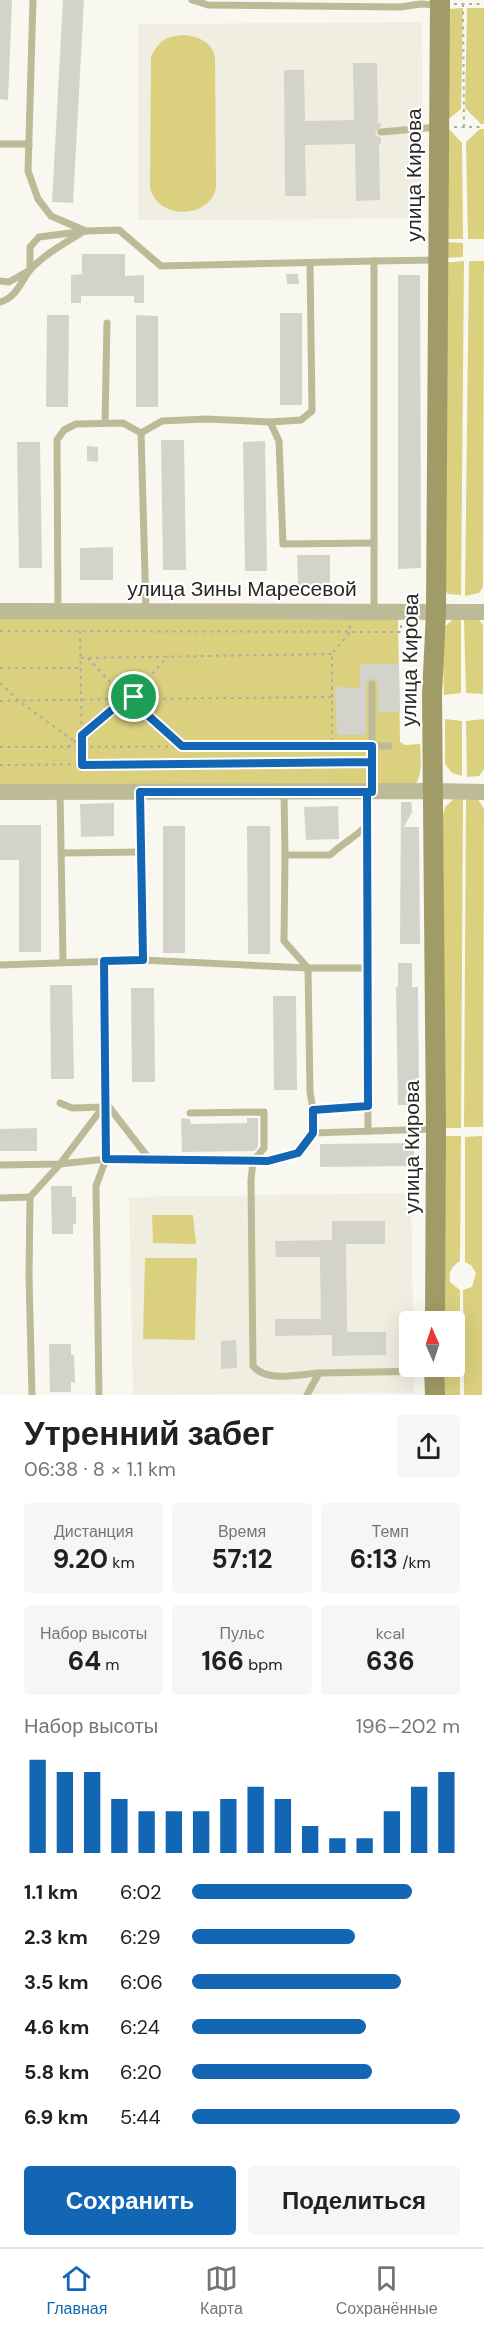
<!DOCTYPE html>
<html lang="ru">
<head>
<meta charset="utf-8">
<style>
	:root { --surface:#fff; --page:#f6f6f6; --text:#202124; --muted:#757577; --line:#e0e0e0; --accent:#1366b4 }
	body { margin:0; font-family:"DM Sans",sans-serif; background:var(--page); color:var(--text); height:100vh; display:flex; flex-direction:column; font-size:22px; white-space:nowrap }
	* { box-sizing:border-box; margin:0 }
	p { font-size:20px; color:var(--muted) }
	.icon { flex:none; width:33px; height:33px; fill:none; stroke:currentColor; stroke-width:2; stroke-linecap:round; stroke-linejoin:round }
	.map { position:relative; height:1395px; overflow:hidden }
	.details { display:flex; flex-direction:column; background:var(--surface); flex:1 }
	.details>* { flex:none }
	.needle { width:39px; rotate:357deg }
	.buttons { position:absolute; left:399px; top:1311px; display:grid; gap:12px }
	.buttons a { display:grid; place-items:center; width:66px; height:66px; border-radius:6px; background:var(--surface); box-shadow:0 6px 24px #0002; font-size:30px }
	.pin { position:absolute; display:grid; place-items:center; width:51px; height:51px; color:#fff; margin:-26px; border:3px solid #fff; border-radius:50%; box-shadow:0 2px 6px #0007 }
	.round { display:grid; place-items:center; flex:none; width:63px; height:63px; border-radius:6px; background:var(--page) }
	.head { display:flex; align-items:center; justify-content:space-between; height:102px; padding:0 24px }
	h1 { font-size:33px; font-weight:700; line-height:45px }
	.metrics { display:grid; grid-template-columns:repeat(3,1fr); gap:9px; height:102px; padding:6px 24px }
	.metrics div { display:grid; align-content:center; border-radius:6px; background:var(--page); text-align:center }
	.metrics b { font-size:26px; font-weight:700 }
	.metrics small { font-size:16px; font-weight:400 }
	.metrics p { font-size:16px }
	.chart { height:168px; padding:12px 24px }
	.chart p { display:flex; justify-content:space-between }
	.chart svg { width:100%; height:108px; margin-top:6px; stroke:var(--accent); stroke-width:6 }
	.primary-button { display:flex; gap:12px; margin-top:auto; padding:12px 24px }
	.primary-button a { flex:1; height:69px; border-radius:6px; background:var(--accent); color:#fff; font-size:24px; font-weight:700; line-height:69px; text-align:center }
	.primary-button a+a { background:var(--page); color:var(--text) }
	ul { padding:0 24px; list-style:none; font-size:20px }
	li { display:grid; grid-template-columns:96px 72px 1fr; align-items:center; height:45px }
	li i { height:15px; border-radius:8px; background:var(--accent) }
	.menu { display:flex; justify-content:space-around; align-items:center; height:84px; border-top:2px solid var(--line); background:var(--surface); font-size:16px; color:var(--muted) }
	.menu a { display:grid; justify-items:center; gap:3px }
	.menu .on { color:var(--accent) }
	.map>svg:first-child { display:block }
	.built { fill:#efeee0 }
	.green { fill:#dad07e }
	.building { fill:#d3d3cc }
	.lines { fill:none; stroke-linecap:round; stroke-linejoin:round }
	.path { stroke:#adada8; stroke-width:2; stroke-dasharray:3 4.5; stroke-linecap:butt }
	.service { stroke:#bdba97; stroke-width:7 }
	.tertiary { stroke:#bdba97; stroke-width:16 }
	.secondary { stroke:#a19b67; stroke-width:20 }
	.route-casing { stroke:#fff; stroke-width:12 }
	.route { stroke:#1366b4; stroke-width:8 }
	.labels { text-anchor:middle; stroke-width:4.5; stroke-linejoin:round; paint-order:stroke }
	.street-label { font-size:21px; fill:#292826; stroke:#fff }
</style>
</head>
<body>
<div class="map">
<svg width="484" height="1395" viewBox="0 0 484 1395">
	<rect width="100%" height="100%" fill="#f8f8f1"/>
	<!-- built -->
	<g class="built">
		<polygon points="422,22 423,219 138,220 138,24"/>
		<polygon points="411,1193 413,1321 410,1322 410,1366 414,1367 414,1393 133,1395 129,1197"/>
	</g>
	<!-- green -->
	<g class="green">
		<polygon points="463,8 461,109 450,118 444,118 448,9"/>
		<polygon points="467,8 484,8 484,124 481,124 465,108"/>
		<path d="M185,35C200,37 211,42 215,57L216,187C211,219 157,221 150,187L151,57C159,40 167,36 185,35Z"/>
		<polygon points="480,129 484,129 484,239 468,239 466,142"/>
		<polygon points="450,130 462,143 463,239 445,239 446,131"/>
		<polygon points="445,242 463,243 463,257 444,258"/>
		<polygon points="464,261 461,595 448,594 441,585 443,263"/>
		<polygon points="469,261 484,261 483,587 479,593 465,596"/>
		<path d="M0,613L398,615L400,742L405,745L420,744C421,758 423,774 414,787L0,784Z"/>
		<polygon points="454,618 461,618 461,693 444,695 442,630"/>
		<polygon points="464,618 479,620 483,625 483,694 466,693"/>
		<polygon points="445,719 462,721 462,776 452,773 445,764"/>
		<polygon points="484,719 484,769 479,776 467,777 466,721"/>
		<polygon points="456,797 463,797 461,1128 444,1128 443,815 445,807"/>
		<polygon points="466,797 478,799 484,809 483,1127 464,1127"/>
		<path d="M444,1136H461L460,1261C451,1267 449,1271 450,1282L460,1290V1395H444V1367L454,1366V1322H443Z"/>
		<polygon points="482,1136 482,1395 464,1395 463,1290 472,1287 476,1273 471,1265 465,1262 465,1137"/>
		<polygon points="152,1215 193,1215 196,1244 153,1243"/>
		<polygon points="145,1258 197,1258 195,1340 143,1339"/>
	</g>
	<!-- building -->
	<g class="building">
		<polygon points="0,0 12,0 8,100 0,99"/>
		<polygon points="63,0 84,0 73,203 52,202"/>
		<polygon points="353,63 377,63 378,123 381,123 381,126 375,132 377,136 381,138 381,144 379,144 380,200 356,201 355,144 305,145 306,196 285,196 284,70 304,70 305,121 354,120"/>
		<polygon points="82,254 125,254 125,276 144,275 144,303 134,303 134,296 81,296 81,303 71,303 71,275 82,274"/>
		<polygon points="286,274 298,274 299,284 287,284"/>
		<polygon points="398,275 420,275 421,568 398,569"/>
		<rect x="280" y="313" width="22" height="92"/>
		<polygon points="47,315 69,315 68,407 46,407"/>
		<polygon points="136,315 158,316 158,407 136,407"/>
		<polygon points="161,440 184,440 186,570 163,570"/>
		<polygon points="265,441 267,571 245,571 243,442"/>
		<polygon points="17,442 40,442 42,568 19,568"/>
		<polygon points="87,446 98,447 98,462 87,461"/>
		<polygon points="113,547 113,580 80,580 80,548"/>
		<polygon points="297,555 330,555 330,587 298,587"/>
		<polygon points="360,664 399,664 400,712 378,712 378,683 375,679 370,679 366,684 366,735 337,735 335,687 360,688"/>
		<polygon points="401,802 411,802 412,806 412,812 404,827 419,827 420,944 400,944"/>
		<polygon points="114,803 114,836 81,837 80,804"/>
		<polygon points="338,806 339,839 306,840 304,807"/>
		<polygon points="0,825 41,825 41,952 19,952 19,860 0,860"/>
		<rect x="163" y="826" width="22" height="127"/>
		<polygon points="247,826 270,826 270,954 248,954"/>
		<polygon points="398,963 412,963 412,987 418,987 419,1105 398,1105 396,987 398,987"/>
		<polygon points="50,985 72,985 74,1079 51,1079"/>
		<polygon points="131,988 154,988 155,1082 132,1082"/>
		<polygon points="273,996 296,996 297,1090 274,1090"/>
		<polygon points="181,1118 190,1119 191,1124 247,1123 247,1118 258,1118 258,1147 254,1151 182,1152"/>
		<polygon points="37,1128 37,1151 0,1151 0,1129"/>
		<polygon points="414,1143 414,1166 320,1167 320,1144"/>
		<polygon points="51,1186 72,1186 72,1197 76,1197 76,1224 73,1224 73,1234 52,1234"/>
		<polygon points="332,1221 385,1221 385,1244 346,1244 347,1332 386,1332 386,1355 332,1356 332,1335 275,1336 275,1319 321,1319 320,1257 276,1257 275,1241 332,1240"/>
		<polygon points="236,1340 237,1368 221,1369 221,1341"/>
		<polygon points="49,1344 71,1344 71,1355 74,1355 75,1383 71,1382 71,1392 50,1392"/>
	</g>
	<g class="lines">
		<!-- path -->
		<g class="path">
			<polyline points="454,4 484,4"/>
			<polyline points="463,4 464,127"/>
			<polyline points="454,127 484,127"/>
			<polyline points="0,631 401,632 401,625"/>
			<polyline points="80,631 82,763"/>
			<polyline points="81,658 332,654"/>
			<polyline points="88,658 123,696"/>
			<polyline points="0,668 81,668"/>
			<polyline points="0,683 19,701 82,747"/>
			<polyline points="132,696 168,656"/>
			<polyline points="332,697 332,654 350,632 350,625"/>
			<polyline points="117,699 123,704 133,702"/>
			<polyline points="0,701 117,699 126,695 136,699 332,697 332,746"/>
			<polyline points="133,702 182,746"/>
			<polyline points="0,747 363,746"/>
			<polyline points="68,747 120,703"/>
			<polyline points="0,765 363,762"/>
		</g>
		<!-- service -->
		<g class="service">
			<polyline points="33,0 28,171 38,199 51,216 86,231"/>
			<polyline points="192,0 208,5 400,7 421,4 437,5"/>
			<polyline points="381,132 438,127"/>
			<polyline points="0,144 29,144"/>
			<polyline points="0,281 9,282 30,270 30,247 39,237 86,231 119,230 161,266 374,261"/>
			<path d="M0,302C17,298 21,280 31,269C45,254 63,244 81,233"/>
			<polyline points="270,422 279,441 283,544 374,543"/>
			<polyline points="105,423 107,323"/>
			<polyline points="141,433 162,421 206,419 270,422 301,420 312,411 310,263"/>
			<polyline points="58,611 57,440 64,430 76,424 123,423 141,433 146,610"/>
			<polyline points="374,613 374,261 437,260"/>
			<polyline points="372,684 372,792"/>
			<polyline points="372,746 389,746"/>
			<polyline points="60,792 63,961"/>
			<polyline points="140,792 143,960"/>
			<polyline points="284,792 285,855"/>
			<polyline points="367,792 368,1131"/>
			<polyline points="62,853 141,852"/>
			<polyline points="0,965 143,960 308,968 368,968"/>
			<polyline points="60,1103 72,1108 104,1107"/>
			<polyline points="313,1110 368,1106"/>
			<path d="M190,1113L264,1112V1148L253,1161L251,1180L253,1366C267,1383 299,1374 319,1373"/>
			<path d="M313,1133V1110L310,1092L308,968L284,941L285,855H330C343,843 356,837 368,824"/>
			<polyline points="0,1165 60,1164 106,1103 150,1160"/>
			<polyline points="30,1197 29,1277 32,1395"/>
			<polyline points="0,1198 30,1197 60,1164 106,1159 268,1161 298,1153 313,1133 434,1129"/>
			<polyline points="99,1395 96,1186 106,1159 104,961"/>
			<polyline points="307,1395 319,1373 432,1371"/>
		</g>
		<!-- tertiary -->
		<g class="tertiary">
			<polyline points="0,611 484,612"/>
			<polyline points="0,792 434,791 484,792"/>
		</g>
		<!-- secondary -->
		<g class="secondary">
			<polyline points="435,1322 436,1129 432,695 436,612 440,0"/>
			<polyline points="434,1366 435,1395"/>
		</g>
	</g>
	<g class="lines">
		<!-- route casing -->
		<g class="route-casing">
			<polyline id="route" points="134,697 136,699 133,702 182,746 372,746 372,792 140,792 143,960 104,961 106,1159 268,1161 298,1153 313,1133 313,1110 368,1106 367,792 372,792 372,762 82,765 82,735 120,703 117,699 126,695 134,697"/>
		</g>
		<!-- route -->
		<use href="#route" class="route"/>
	</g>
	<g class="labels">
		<!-- street labels -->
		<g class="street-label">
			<text transform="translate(414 175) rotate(-90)" y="7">улица Кирова</text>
			<text x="242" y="596">улица Зины Маресевой</text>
			<text transform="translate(410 660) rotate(-89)" y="7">улица Кирова</text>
			<text transform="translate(412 1147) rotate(-90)" y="7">улица Кирова</text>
		</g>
	</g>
</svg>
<div class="buttons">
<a><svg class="needle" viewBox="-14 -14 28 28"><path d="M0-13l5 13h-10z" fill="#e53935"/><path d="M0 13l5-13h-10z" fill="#757577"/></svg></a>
</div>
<div class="pin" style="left:134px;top:697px;background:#1e9e55"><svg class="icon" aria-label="arrive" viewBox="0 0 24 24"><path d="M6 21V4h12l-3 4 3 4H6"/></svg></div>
</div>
<section class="details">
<div class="head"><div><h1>Утренний забег</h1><p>06:38 · 8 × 1.1 km</p></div><a class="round"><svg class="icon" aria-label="share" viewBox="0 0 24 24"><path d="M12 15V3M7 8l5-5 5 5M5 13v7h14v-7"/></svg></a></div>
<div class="metrics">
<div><p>Дистанция</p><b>9.20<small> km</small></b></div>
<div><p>Время</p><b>57:12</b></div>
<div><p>Темп</p><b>6:13<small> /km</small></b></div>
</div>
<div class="metrics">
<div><p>Набор высоты</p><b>64<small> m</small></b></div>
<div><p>Пульс</p><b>166<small> bpm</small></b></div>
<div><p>kcal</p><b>636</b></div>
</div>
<div class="chart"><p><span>Набор высоты</span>196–202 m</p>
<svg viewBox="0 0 160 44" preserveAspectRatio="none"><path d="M5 44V6M15 44V11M25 44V11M35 44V22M45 44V27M55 44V27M65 44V27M75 44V22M85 44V17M95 44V22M105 44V33M115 44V38M125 44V38M135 44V27M145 44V17M155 44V11"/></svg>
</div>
<ul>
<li><b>1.1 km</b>6:02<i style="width:82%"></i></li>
<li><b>2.3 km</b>6:29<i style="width:61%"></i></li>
<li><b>3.5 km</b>6:06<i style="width:78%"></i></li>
<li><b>4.6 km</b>6:24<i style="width:65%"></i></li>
<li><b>5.8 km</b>6:20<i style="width:67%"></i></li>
<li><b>6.9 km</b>5:44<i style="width:100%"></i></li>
</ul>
<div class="primary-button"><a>Сохранить</a><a>Поделиться</a></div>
</section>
<nav class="menu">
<a class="on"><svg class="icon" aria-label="home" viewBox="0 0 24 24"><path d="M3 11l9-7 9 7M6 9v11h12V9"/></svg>Главная</a>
<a><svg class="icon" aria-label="map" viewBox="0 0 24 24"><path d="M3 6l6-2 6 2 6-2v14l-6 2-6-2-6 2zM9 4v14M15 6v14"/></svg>Карта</a>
<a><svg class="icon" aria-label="saved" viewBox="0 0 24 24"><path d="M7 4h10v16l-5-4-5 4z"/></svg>Сохранённые</a>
</nav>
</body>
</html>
